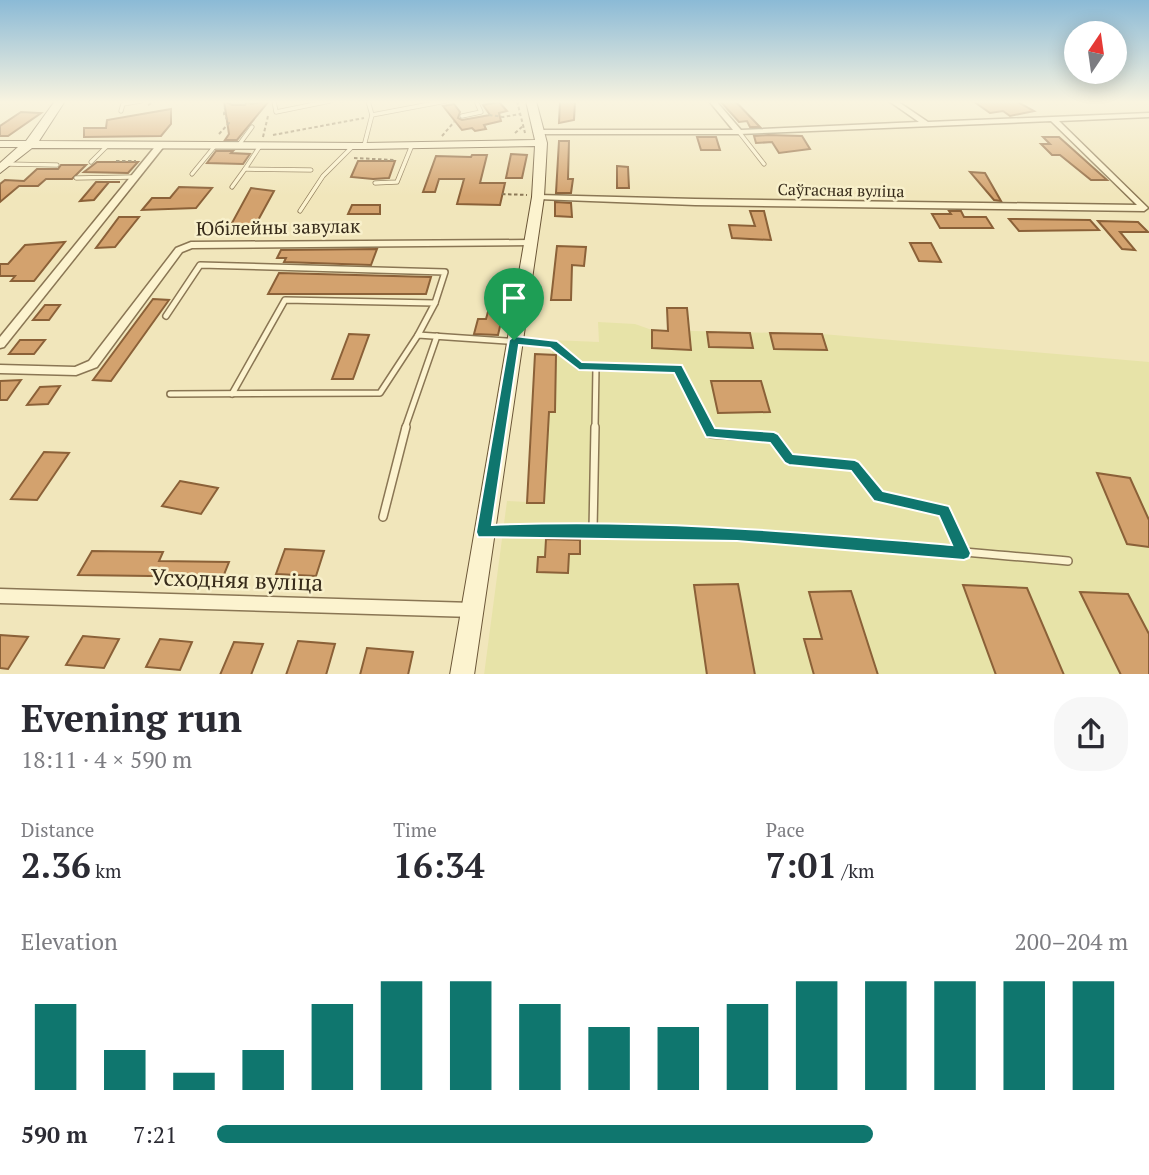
<!DOCTYPE html>
<html lang="en">
<head>
<meta charset="utf-8">
<style>
	:root { --surface:#fff; --page:#f7f7f7; --text:#2b2b33; --muted:#7c7c81; --accent:#0f766e }
	body { margin:0; font-family:"PT Serif",serif; background:var(--page); color:var(--text); height:100vh; display:flex; flex-direction:column; font-size:26px; white-space:nowrap }
	* { box-sizing:border-box; margin:0 }
	p { font-size:23px; color:var(--muted) }
	.icon { flex:none; width:38px; height:38px; fill:none; stroke:currentColor; stroke-width:2; stroke-linecap:round; stroke-linejoin:round }
	.map { position:relative; height:674px; overflow:hidden }
	.details { display:flex; flex-direction:column; background:var(--surface); flex:1 }
	.details>* { flex:none }
	.needle { width:46px; rotate:13deg }
	.tools { position:absolute; left:1064px; top:21px; display:grid; gap:14px }
	.tools a { display:grid; place-items:center; width:63px; height:63px; border-radius:50%; background:var(--surface); box-shadow:0 4px 18px #0003; font-size:35px }
	.pin { position:absolute; display:grid; place-items:center; width:60px; height:60px; color:#fff; margin:-72px -30px; border-radius:50% 50% 50% 0; rotate:-45deg; box-shadow:0 0 7px #0007 }
	.pin .icon { rotate:45deg }
	.round { display:grid; place-items:center; flex:none; width:74px; height:74px; border-radius:28px; background:var(--page) }
	.overview { display:flex; align-items:center; justify-content:space-between; height:119px; padding:0 21px }
	h1 { font-size:38px; font-weight:700; line-height:52px }
	.figures { display:grid; grid-template-columns:repeat(3,1fr); gap:10px; height:119px; padding:7px 21px }
	.figures div { display:grid; align-content:center }
	.figures b { font-size:35px; font-weight:700 }
	.figures small { font-size:19px; font-weight:400 }
	.figures p { font-size:19px }
	.chart { height:196px; padding:14px 21px }
	.chart p { display:flex; justify-content:space-between }
	.chart svg { width:100%; height:126px; margin-top:7px; stroke:var(--accent); stroke-width:6 }
	ul { padding:0 21px; list-style:none; font-size:23px }
	li { display:grid; grid-template-columns:112px 84px 1fr; align-items:center; height:52px }
	li i { height:18px; border-radius:9px; background:var(--accent) }
	.map>svg:first-child { display:block }
	.farmland { fill:#e7e3a8 }
	.building { fill:#d3a26e; stroke:#8b6138; stroke-width:2 }
	.lines { fill:none; stroke-linecap:round; stroke-linejoin:round }
	.lane-far2-casing { stroke:#8a7654; stroke-width:5 }
	.lane-far1-casing { stroke:#8a7654; stroke-width:8 }
	.lane-casing { stroke:#8a7654; stroke-width:10 }
	.street-casing { stroke:#8a7654; stroke-width:3 }
	.secondary-casing { stroke:#6b5637; stroke-width:2 }
	.path { stroke:#8a7654; stroke-width:2; stroke-dasharray:3.5 2.5; stroke-linecap:butt }
	.lane-far2 { stroke:#fcf3cf; stroke-width:3.5 }
	.lane-far1 { stroke:#fcf3cf; stroke-width:5 }
	.lane { stroke:#fcf3cf; stroke-width:7 }
	.street { fill:#fcf3cf; fill-rule:evenodd }
	.secondary { fill:#fcf3cf; fill-rule:evenodd }
	.route { fill:#0f766e; stroke:#fff; stroke-width:2; fill-rule:evenodd }
	.labels { text-anchor:middle; stroke-width:5; stroke-linejoin:round; paint-order:stroke }
	.far-street-label { font-size:16px; fill:#372b1a; stroke:#f8f0cb }
	.street-label { font-size:19px; fill:#372b1a; stroke:#f8f0cb }
	.near-street-label { font-size:23px; fill:#372b1a; stroke:#f8f0cb }
</style>
</head>
<body>
<div class="map">
<svg width="1149" height="675" viewBox="0 0 1149 675">
	<rect width="100%" height="100%" fill="#f1e6bb"/>
	<!-- farmland -->
	<polygon class="farmland" points="598,322 635,324 652,330 822,334 1149,362 1149,674 484,675 507,501 527,502 535,354 552,354 552,340 599,342"/>
	<!-- building -->
	<g class="building">
		<polygon points="224,101 232,105 245,105 247,101 251,104 269,101 237,140 225,140 229,134"/>
		<polygon points="560,101 575,101 574,120 559,123"/>
		<polygon points="720,101 735,101 760,127 750,127 747,121 739,122"/>
		<polygon points="973,101 1016,101 1034,111 1010,116 1003,111 990,113"/>
		<polygon points="499,102 507,111 499,113 501,121 484,125 486,129 475,131 472,128 462,130 443,106 454,104 460,112 458,118 462,120 490,115 483,105"/>
		<polygon points="171,109 171,124 161,136 84,137 84,128 106,128 107,120"/>
		<polygon points="21,112 41,113 8,136 0,136 0,126"/>
		<polygon points="768,135 802,136 810,149 779,153 772,142 756,143 754,136"/>
		<polygon points="697,137 716,137 720,150 701,150"/>
		<polygon points="1043,137 1059,137 1107,180 1091,180 1060,155 1052,155 1041,144 1050,144"/>
		<polygon points="559,141 569,141 568,179 573,179 571,193 556,193"/>
		<polygon points="216,151 233,151 231,153 250,154 243,164 207,163"/>
		<polygon points="511,154 527,155 522,178 506,178"/>
		<polygon points="472,155 487,155 480,183 505,183 500,205 457,204 464,179 439,179 435,192 423,192 436,156 471,157"/>
		<polygon points="358,161 395,161 389,178 373,179 351,177"/>
		<polygon points="97,162 138,162 128,173 84,172"/>
		<polygon points="61,165 86,165 72,179 46,179 38,186 19,186 0,202 0,184 5,180 24,181 37,169 58,169"/>
		<polygon points="617,166 628,167 629,188 617,188"/>
		<polygon points="970,172 985,173 1001,201 994,200"/>
		<polygon points="96,182 120,182 109,182 94,200 80,201"/>
		<polygon points="179,187 212,188 196,208 142,210 152,198 170,198"/>
		<polygon points="251,188 274,191 250,235 226,234"/>
		<polygon points="555,202 571,203 572,217 555,216"/>
		<polygon points="352,205 380,205 380,214 348,214"/>
		<polygon points="750,211 764,211 771,240 732,238 729,225 755,226"/>
		<polygon points="949,211 961,211 964,217 986,217 993,228 940,228 932,214 951,214"/>
		<polygon points="119,217 139,217 115,247 96,248"/>
		<polygon points="1009,219 1090,220 1099,230 1019,231"/>
		<polygon points="1098,221 1138,222 1148,232 1120,232 1135,250 1122,249"/>
		<polygon points="65,242 34,281 11,281 15,276 0,276 0,264 8,264 25,245"/>
		<polygon points="910,243 931,243 941,262 919,261"/>
		<polygon points="557,246 586,247 584,266 572,265 571,300 551,300"/>
		<polygon points="377,249 371,265 284,262 286,258 277,258 281,250"/>
		<polygon points="279,273 431,277 426,294 268,294"/>
		<polygon points="153,299 169,300 111,381 93,380"/>
		<polygon points="45,305 60,305 49,320 33,320"/>
		<polygon points="489,308 504,309 498,335 474,334 478,319 486,319"/>
		<polygon points="667,308 687,308 691,350 652,348 652,330 668,331"/>
		<polygon points="707,332 750,333 753,348 709,347"/>
		<polygon points="770,333 822,334 827,350 774,349"/>
		<polygon points="349,334 369,335 353,379 332,379"/>
		<polygon points="20,340 45,340 34,354 9,354"/>
		<polygon points="535,354 556,355 555,412 549,412 544,503 527,503"/>
		<polygon points="21,380 7,400 0,400 0,381"/>
		<polygon points="711,381 761,381 770,412 718,413"/>
		<polygon points="60,386 48,404 27,405 40,387"/>
		<polygon points="44,452 69,453 37,500 11,499"/>
		<polygon points="1097,473 1130,478 1149,520 1149,547 1127,544"/>
		<polygon points="180,481 218,488 201,514 162,506"/>
		<polygon points="546,539 580,540 580,554 569,554 568,573 537,572 538,557 545,557"/>
		<polygon points="285,549 324,551 316,576 276,574"/>
		<polygon points="92,551 163,552 159,561 229,562 223,577 78,575"/>
		<polygon points="738,584 755,675 707,675 694,585"/>
		<polygon points="963,585 1027,588 1064,675 996,675"/>
		<polygon points="851,591 878,675 814,675 804,639 822,639 809,592"/>
		<polygon points="1080,592 1128,594 1149,634 1149,675 1121,675"/>
		<polygon points="0,635 28,637 8,669 0,668"/>
		<polygon points="83,636 119,639 104,668 66,665"/>
		<polygon points="160,639 192,642 180,670 146,667"/>
		<polygon points="298,641 335,644 326,675 286,675"/>
		<polygon points="234,642 263,644 251,675 220,675"/>
		<polygon points="367,648 413,652 408,675 360,675"/>
	</g>
	<g class="lines">
		<!-- lane-far2 casing -->
		<g class="lane-far2-casing">
			<g id="lane-far2">
				<polyline points="232,101 243,101"/>
				<polyline points="274,101 276,112 330,101"/>
				<polyline points="121,111 123,104 141,101"/>
				<polyline points="372,115 446,101"/>
				<polyline points="462,116 481,112 476,101"/>
				<polyline points="739,132 764,164"/>
				<polyline points="238,146 252,127"/>
				<polyline points="260,146 245,169 311,170"/>
				<polyline points="364,146 372,115 368,101"/>
				<polyline points="91,162 108,145"/>
				<polyline points="6,164 57,165"/>
				<polyline points="192,174 215,146"/>
				<polyline points="76,178 133,177"/>
				<polyline points="375,183 397,182 412,145"/>
				<polyline points="232,187 245,169"/>
				<polyline points="300,211 323,176 353,146"/>
			</g>
		</g>
		<!-- lane-far1 casing -->
		<g class="lane-far1-casing">
			<g id="lane-far1">
				<polyline points="166,316 200,265 445,272 435,303"/>
				<polyline points="596,367 678,369 708,428"/>
				<polyline points="170,394 380,393 418,335 552,344 579,366 596,367 595,428"/>
				<polyline points="232,394 285,300 435,303 418,335"/>
				<polyline points="405,428 437,336"/>
			</g>
		</g>
		<!-- lane casing -->
		<g class="lane-casing">
			<g id="lane">
				<polyline points="707,427 711,434 774,438 789,459 854,466 879,496 944,510 964,553"/>
				<polyline points="383,517 406,427"/>
				<polyline points="593,530 595,427"/>
				<path d="M490,532C683,523 876,545 1068,561"/>
			</g>
		</g>
		<!-- street casing -->
		<g class="street-casing">
			<g id="street">
				<polygon points="709,101 716,101 741,130 919,122 889,101 897,101 928,122 1149,113 1149,117 1059,121 1148,208 1144,211 695,205 538,199 534,197 538,195 695,199 1137,205 1051,121 739,134 538,134 534,132 538,130 733,130"/>
				<polygon points="158,143 165,145 4,347 0,348 0,337"/>
				<polygon points="531,240 534,241 536,243 534,245 192,248 182,252 97,367 76,375 0,373 0,365 75,367 89,361 176,248 191,242"/>
				<polygon points="0,589 473,603 478,605 480,610 478,615 473,617 0,603"/>
			</g>
		</g>
		<!-- secondary casing -->
		<g class="secondary-casing">
			<polygon id="secondary" points="55,101 65,101 39,141 364,143 535,140 526,101 536,101 547,143 544,197 474,675 450,675 532,197 535,146 364,149 32,148 0,173 0,163 18,147 0,147 0,141 26,141"/>
		</g>
		<!-- path -->
		<g class="path">
			<polyline points="517,101 525,133"/>
			<polyline points="340,102 345,101"/>
			<polyline points="148,105 156,101"/>
			<polyline points="489,115 503,117 520,114"/>
			<polyline points="515,133 523,126"/>
			<polyline points="219,134 229,123 224,114 225,107"/>
			<polyline points="273,135 364,118"/>
			<polyline points="442,136 454,122"/>
			<polyline points="263,137 268,116"/>
			<polyline points="354,158 395,160"/>
			<polyline points="116,161 136,161"/>
			<polyline points="502,194 527,195"/>
		</g>
		<!-- lane-far2 -->
		<use href="#lane-far2" class="lane-far2"/>
		<!-- lane-far1 -->
		<use href="#lane-far1" class="lane-far1"/>
		<!-- lane -->
		<use href="#lane" class="lane"/>
		<!-- street -->
		<use href="#street" class="street"/>
		<!-- secondary -->
		<use href="#secondary" class="secondary"/>
	</g>
	<!-- sky -->
	<linearGradient id="sky" x2="0" y2="1"><stop stop-color="#8bbad6"/><stop offset="0.52" stop-color="#f9f4e0"/><stop offset="1" stop-color="#f9f4e0" stop-opacity="0"/></linearGradient>
	<rect width="1149" height="196" fill="url(#sky)"/>
	<!-- route -->
	<path class="route" d="M514,336L557,341L582,362L682,365L715,428L774,432L778,434L793,454L855,460L859,462L883,491L949,506L971,553L969,558L964,560L737,541L478,537L476,532L509,340ZM519,345L550,348L579,370L674,373L706,437L770,443L785,463L789,465L851,471L874,501L939,516L952,545C799,532 646,518 492,525Z"/>
	<g class="labels">
		<!-- far-street labels -->
		<g class="far-street-label">
			<text transform="translate(841 190) rotate(1)" y="6">Саўгасная вуліца</text>
		</g>
		<!-- street labels -->
		<g class="street-label">
			<text transform="translate(278 227) rotate(-1)" y="7">Юбілейны завулак</text>
		</g>
		<!-- near-street labels -->
		<g class="near-street-label">
			<text transform="translate(237 580) rotate(2)" y="8">Усходняя вуліца</text>
		</g>
	</g>
</svg>
<div class="tools">
<a><svg class="needle" viewBox="-14 -14 28 28"><path d="M0-13l5 13h-10z" fill="#e53935"/><path d="M0 13l5-13h-10z" fill="#7c7c81"/></svg></a>
</div>
<div class="pin" style="left:514px;top:340px;background:#1e9e55"><svg class="icon" aria-label="arrive" viewBox="0 0 24 24"><path d="M6 21V4h12l-3 4 3 4H6"/></svg></div>
</div>
<section class="details">
<div class="overview"><div><h1>Evening run</h1><p>18:11 · 4 × 590 m</p></div><a class="round"><svg class="icon" aria-label="share" viewBox="0 0 24 24"><path d="M12 15V3M7 8l5-5 5 5M5 13v7h14v-7"/></svg></a></div>
<div class="figures">
<div><p>Distance</p><b>2.36<small> km</small></b></div>
<div><p>Time</p><b>16:34</b></div>
<div><p>Pace</p><b>7:01<small> /km</small></b></div>
</div>
<div class="chart"><p><span>Elevation</span>200–204 m</p>
<svg viewBox="0 0 160 44" preserveAspectRatio="none"><path d="M5 44V14M15 44V30M25 44V38M35 44V30M45 44V14M55 44V6M65 44V6M75 44V14M85 44V22M95 44V22M105 44V14M115 44V6M125 44V6M135 44V6M145 44V6M155 44V6"/></svg>
</div>
<ul>
<li><b>590 m</b>7:21<i style="width:72%"></i></li>
</ul>
</section>
</body>
</html>
